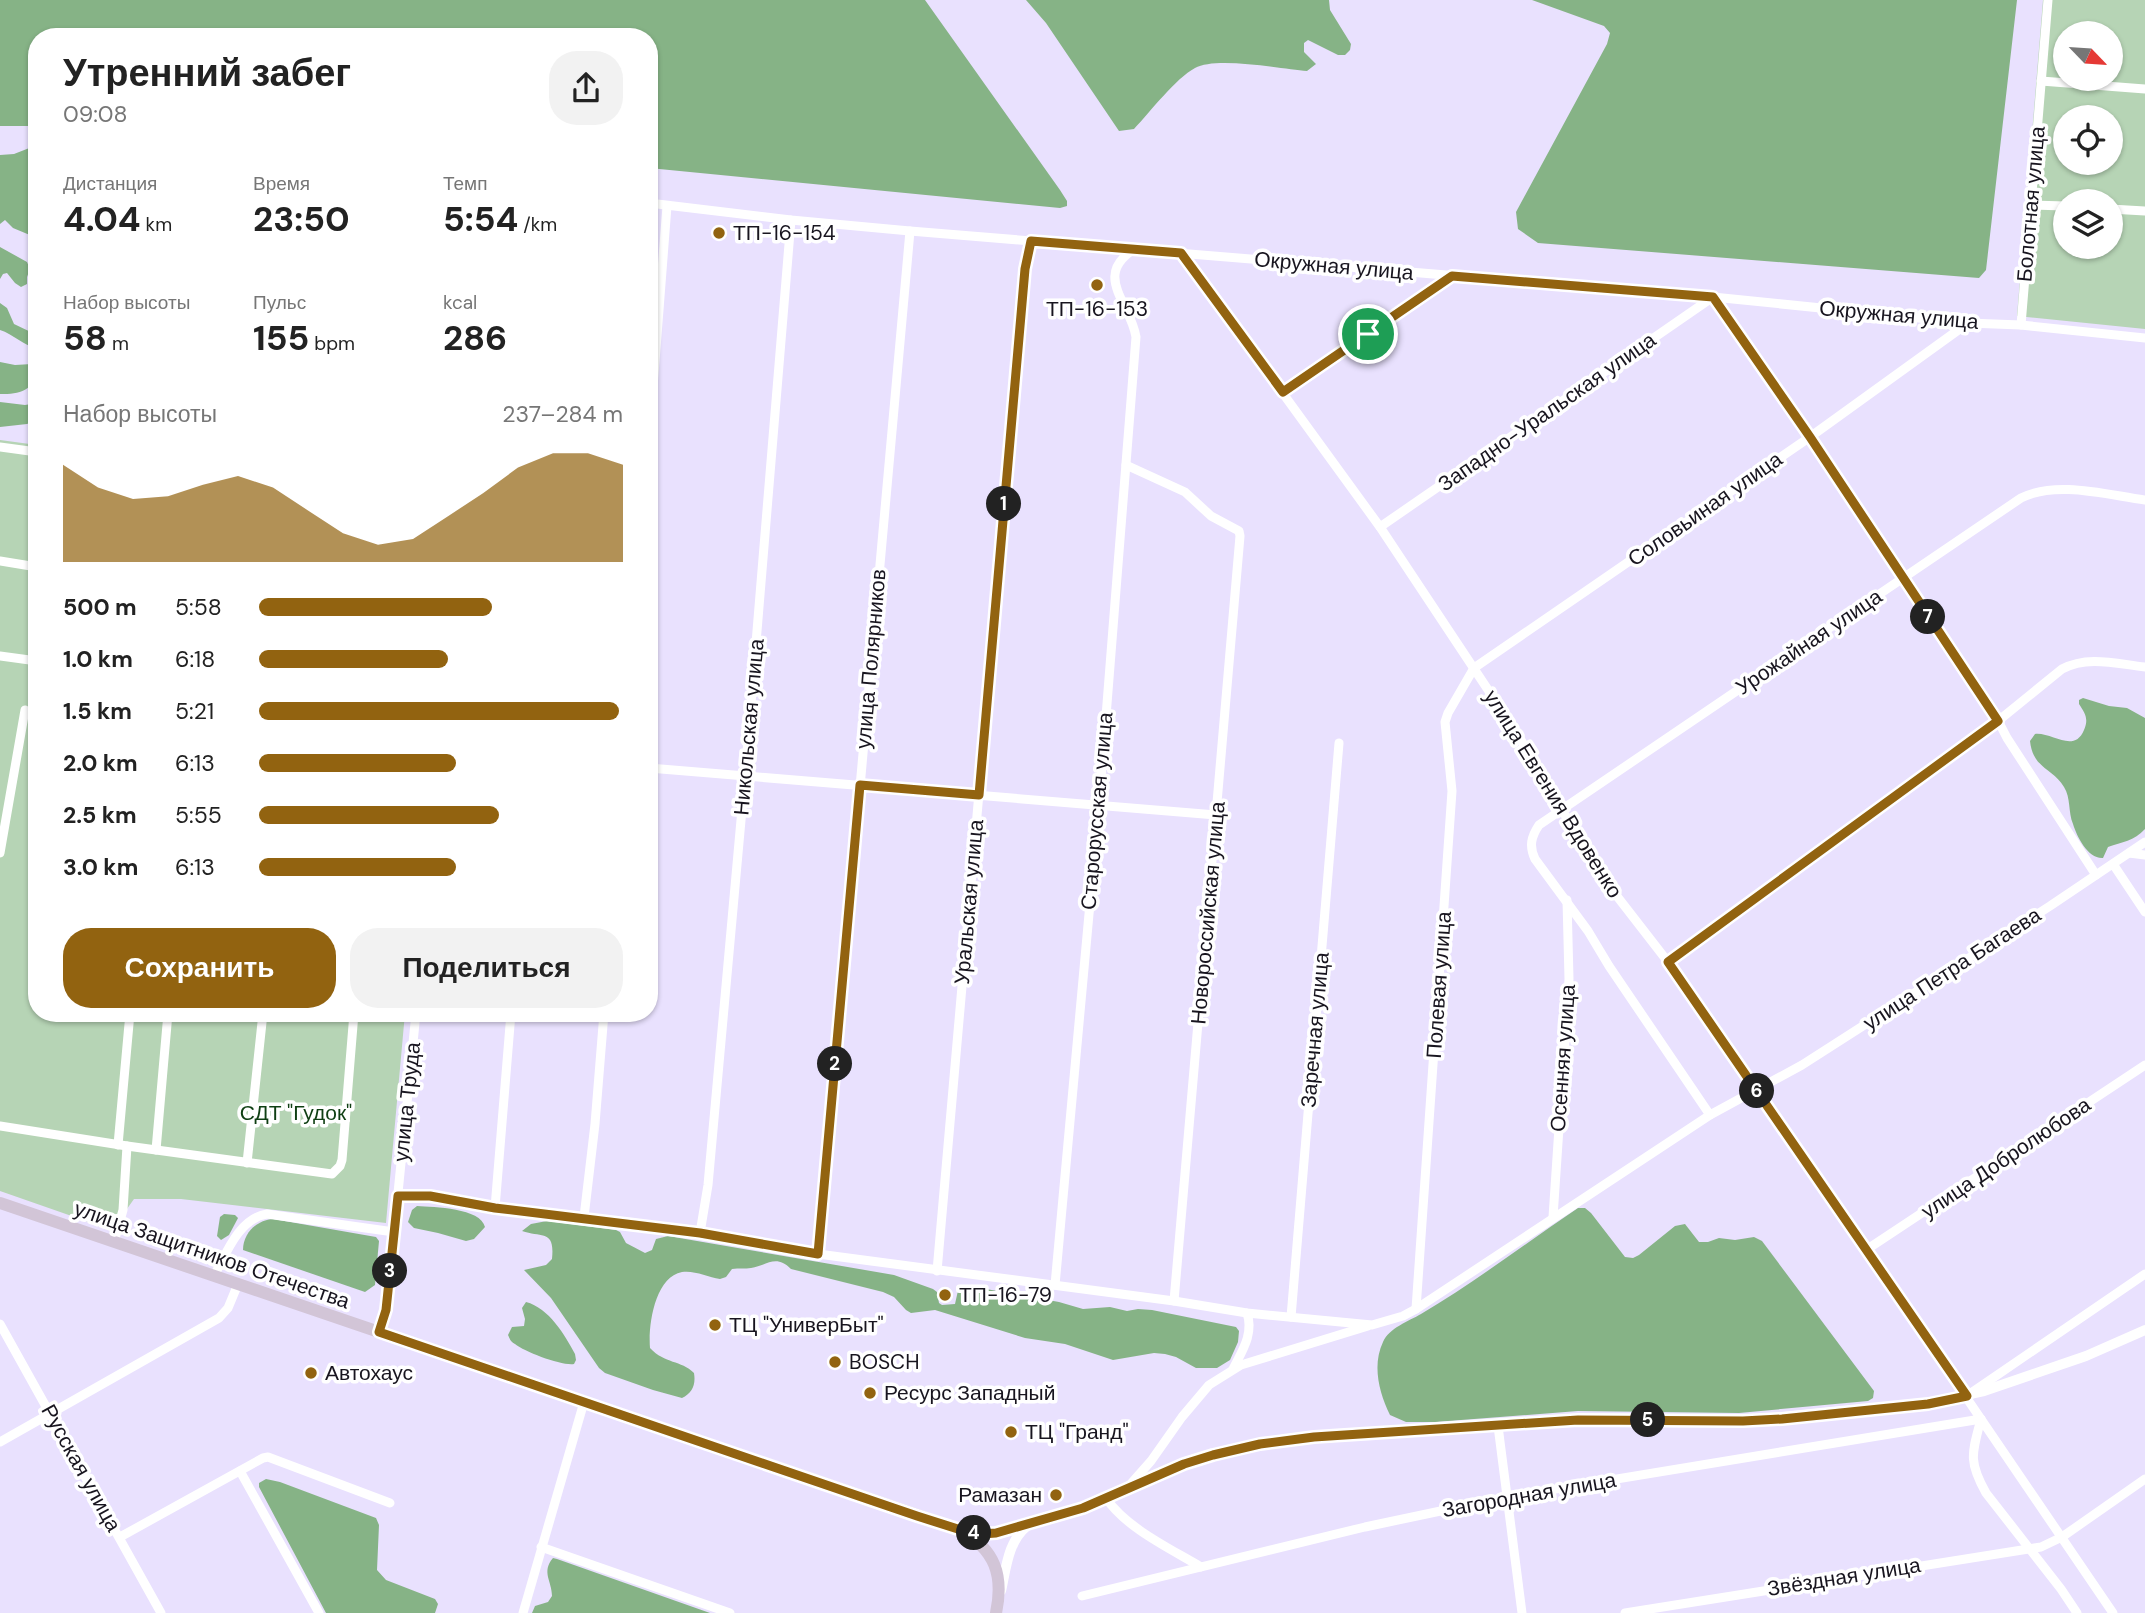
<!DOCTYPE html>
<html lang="ru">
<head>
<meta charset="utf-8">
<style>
	:root { --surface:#fff; --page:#f2f2f2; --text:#222; --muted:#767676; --accent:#926310 }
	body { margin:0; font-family:"DM Sans",sans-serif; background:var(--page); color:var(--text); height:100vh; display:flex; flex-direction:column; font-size:26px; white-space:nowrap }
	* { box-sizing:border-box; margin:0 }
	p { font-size:23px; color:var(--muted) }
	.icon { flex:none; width:38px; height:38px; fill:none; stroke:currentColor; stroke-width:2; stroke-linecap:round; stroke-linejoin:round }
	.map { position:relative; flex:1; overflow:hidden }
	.drawer { position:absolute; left:28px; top:28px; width:630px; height:994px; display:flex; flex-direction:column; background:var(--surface); border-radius:28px; box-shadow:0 2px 5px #0004 }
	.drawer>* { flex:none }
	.needle { width:46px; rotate:115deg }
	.tools { position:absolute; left:2053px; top:21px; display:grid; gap:14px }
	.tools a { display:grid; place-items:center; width:70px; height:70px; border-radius:50%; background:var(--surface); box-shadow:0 2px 5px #0004; font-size:35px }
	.pin { position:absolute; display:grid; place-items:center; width:60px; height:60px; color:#fff; margin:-30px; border:4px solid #fff; border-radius:50%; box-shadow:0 2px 7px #0007 }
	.km { position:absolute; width:35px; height:35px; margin:-18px; border-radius:50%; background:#222; color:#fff; font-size:19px; line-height:35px; text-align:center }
	.round { display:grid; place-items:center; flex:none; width:74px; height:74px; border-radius:28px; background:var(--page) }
	.headline { display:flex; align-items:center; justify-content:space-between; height:119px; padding:0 35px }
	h1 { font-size:38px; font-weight:700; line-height:52px }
	.stats { display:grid; grid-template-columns:repeat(3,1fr); gap:10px; height:119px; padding:7px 35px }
	.stats div { display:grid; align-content:center }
	.stats b { font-size:35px; font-weight:700 }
	.stats small { font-size:19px; font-weight:400 }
	.stats p { font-size:19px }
	.chart { height:196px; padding:14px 35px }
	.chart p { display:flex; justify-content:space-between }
	.chart svg { width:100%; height:126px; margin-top:7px; fill:var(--accent); opacity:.7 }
	.primary-button { display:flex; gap:14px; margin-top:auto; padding:14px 35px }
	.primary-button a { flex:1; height:80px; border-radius:28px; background:var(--accent); color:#fff; font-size:28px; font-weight:700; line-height:80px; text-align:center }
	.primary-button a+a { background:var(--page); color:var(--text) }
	ul { padding:0 35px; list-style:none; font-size:23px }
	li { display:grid; grid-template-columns:112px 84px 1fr; align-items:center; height:52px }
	li i { height:18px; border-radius:9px; background:var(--accent) }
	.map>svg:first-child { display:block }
	.green { fill:#b6d4b5; fill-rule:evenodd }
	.forest { fill:#86b386 }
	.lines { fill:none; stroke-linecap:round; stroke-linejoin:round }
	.minor { stroke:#fff; stroke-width:9 }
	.tertiary { stroke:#fff; stroke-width:10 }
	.secondary { stroke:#d2c5d7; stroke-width:12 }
	.route-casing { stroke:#fff; stroke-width:14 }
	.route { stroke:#926310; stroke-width:9 }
	.poi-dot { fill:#926310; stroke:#fff; stroke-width:2.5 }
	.labels { text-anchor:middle; stroke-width:7; stroke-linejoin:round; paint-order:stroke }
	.street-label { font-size:21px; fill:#18151f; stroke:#fff }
	.poi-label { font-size:21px; fill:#18151f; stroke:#fff; text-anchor:start }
	.park-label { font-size:21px; fill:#0f3f13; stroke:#fff }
</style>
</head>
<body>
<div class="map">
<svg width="2145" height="1613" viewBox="0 0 2145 1613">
	<rect width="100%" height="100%" fill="#e9e1fe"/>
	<!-- green -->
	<g class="green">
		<path d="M2043,0H2145V329L2017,316ZM2065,33H2110V79H2065ZM2065,117H2110V163H2065ZM2065,201H2110V247H2065Z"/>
		<polygon points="0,440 37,445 37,1013 405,1013 386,1223 181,1199 134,1199 117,1223 106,1228 0,1191"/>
	</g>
	<!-- forest -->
	<g class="forest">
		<polygon points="0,0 925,0 1060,190 1067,201 1067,206 1060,208 649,168 649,37 37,37 37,126 0,126"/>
		<path d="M1026,0H1329L1330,10L1351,44L1350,50L1345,55H1338L1308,40L1304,43V52L1316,64L1307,71C1282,69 1216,56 1195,68C1176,78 1150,112 1134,129L1119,131L1046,23Z"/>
		<polygon points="1532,0 2017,0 1986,270 1979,278 1538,243 1518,229 1516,212 1607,44 1610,33 1604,26"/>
		<polygon points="37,145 37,238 13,228 5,220 0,224 0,155 14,154"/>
		<polygon points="0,247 27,262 30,269 27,277 27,284 21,287 15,283 7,273 3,274 0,279"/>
		<path d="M0,303L7,308L14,324L37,335V348C24,346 13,334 0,330Z"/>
		<path d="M0,362L15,365L32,364L37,367C37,389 20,395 0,394Z"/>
		<polygon points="0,402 25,405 37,403 37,420 27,424 0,427"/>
		<path d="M2083,698L2109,706L2127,708L2145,718V829C2134,841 2122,842 2108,847L2103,858C2088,859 2077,837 2073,824C2068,812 2071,798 2064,787C2053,768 2033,769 2030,741L2035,734C2052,732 2074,754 2084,730C2089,719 2085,713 2079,704V700Z"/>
		<path d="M417,1206C434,1207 481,1208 485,1227L474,1239L466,1241L438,1233L414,1228L408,1222L412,1210Z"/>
		<path d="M1578,1208H1585L1591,1213L1625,1257L1633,1258L1639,1255L1675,1226L1685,1224L1699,1242H1708L1719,1238L1735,1240L1754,1237L1762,1241L1874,1391L1873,1398L1868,1401L1739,1413L1578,1411L1435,1422H1406L1390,1415C1379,1393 1372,1365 1383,1342C1389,1328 1409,1321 1421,1314C1475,1282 1526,1243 1578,1208Z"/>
		<polygon points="224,1214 235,1215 238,1218 229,1235 221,1240 217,1236 220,1217"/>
		<path d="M273,1219L376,1237L379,1241L375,1285L365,1292L243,1250C243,1233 257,1220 273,1219Z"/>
		<path d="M547,1221L616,1230L620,1232L626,1243L645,1253L652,1250L656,1239L668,1236L894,1275L933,1289L937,1292L939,1303L942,1305L955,1304L959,1286L964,1285L1059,1302L1083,1309L1110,1307L1127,1311L1138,1309L1152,1310L1236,1327L1239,1331L1238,1342L1230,1360L1217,1368H1196L1176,1357L1165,1354L1154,1353L1113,1360L1065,1344L1025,1338L935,1310L911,1313L906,1310L894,1297L883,1292L791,1269C776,1254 768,1265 751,1268C745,1269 739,1268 732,1269L726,1277L720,1279C708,1277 694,1270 682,1272C655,1277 648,1325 650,1348C665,1364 681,1360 694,1373C696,1385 692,1393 682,1398L653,1390L605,1373L599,1368L551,1298L524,1270L546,1265L552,1259C555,1229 542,1238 522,1231L531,1224Z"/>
		<path d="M526,1302C549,1308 565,1335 575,1354L576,1360L574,1364C562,1366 525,1352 515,1344C510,1341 510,1339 508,1335L512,1327L524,1326L525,1319L522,1308Z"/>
		<polygon points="266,1479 280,1482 376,1518 379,1525 377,1570 386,1580 435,1599 438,1604 435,1613 326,1613 259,1487 259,1483"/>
		<path d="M553,1558L557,1559L710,1613H532L535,1606L548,1602L552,1596C552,1581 541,1572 553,1558Z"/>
	</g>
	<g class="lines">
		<!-- minor -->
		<g class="minor">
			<polyline points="2041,81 2145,89"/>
			<polyline points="649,203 791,220 910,231 1713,297 1968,323 2021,325 2145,338"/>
			<polyline points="2032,205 2065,206"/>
			<polyline points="2110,209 2145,211"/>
			<polyline points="1181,253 1380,527 1518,735 1599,873 1668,962 1757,1090 2113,1613"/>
			<polyline points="2021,325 2048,0"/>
			<polyline points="1283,392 1452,276"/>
			<polyline points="649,439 667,206"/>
			<polyline points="0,447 37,452"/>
			<polyline points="1126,465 1185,492 1211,516 1239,531 1240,536 1174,1301"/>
			<polyline points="1380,527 1713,297 1810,437 1902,579 1991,707 2007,738 2096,875"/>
			<polyline points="0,561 37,567"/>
			<polyline points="0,656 37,661"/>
			<polyline points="649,768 1216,815"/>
			<polyline points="0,853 25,710"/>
			<polyline points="2129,853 2145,855"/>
			<polyline points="2113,864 2145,912"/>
			<path d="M1668,962L1998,721L2062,669C2088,655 2117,664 2145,667"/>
			<path d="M1710,1115L1609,966L1588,931L1535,859C1529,846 1531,837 1539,825L2021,498C2057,480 2107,495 2145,500"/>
			<polyline points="0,1126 127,1146 332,1174 340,1166 342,1160 354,1013"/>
			<polyline points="118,1145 130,1013"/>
			<polyline points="156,1150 168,1013"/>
			<polyline points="247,1163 263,1013"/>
			<polyline points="398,1196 431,1196 495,1208 700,1233 818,1254 1174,1301 1247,1313 1372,1325 1403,1316 1416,1309 1710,1115 1802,1065 2050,906 2145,842"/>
			<polyline points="495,1208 511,1013"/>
			<polyline points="584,1217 595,1124 604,1013"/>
			<polyline points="1553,1217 1569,979 1567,900"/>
			<polyline points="700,1233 708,1185 745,776 791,220"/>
			<polyline points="114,1242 123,1210 127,1146"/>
			<polyline points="1866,1250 2145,1065"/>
			<polyline points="818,1254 910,231"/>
			<polyline points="937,1271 1025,269 1031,241"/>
			<path d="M214,1276C226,1254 239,1218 267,1214L394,1232"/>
			<path d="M1055,1285L1099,805L1136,337C1131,303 1091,275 1136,248"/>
			<polyline points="1416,1309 1452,791 1445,722 1448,713 1474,668 1810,437 1968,323"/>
			<polyline points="1291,1317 1339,743"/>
			<polyline points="0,1324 161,1613"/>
			<polyline points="379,1332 386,1310 388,1293 416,1013"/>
			<path d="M1233,1369C1242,1351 1254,1334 1247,1313"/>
			<polyline points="1971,1393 2145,1274"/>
			<path d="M1981,1419C1972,1453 1968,1461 1986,1493L2061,1589L2077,1613"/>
			<polyline points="1498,1426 1522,1613"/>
			<polyline points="0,1442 219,1318 228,1308 238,1284"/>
			<polyline points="240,1471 319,1613"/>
			<polyline points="1128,1487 1151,1461 1182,1417 1209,1385 1241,1365 1368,1326"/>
			<path d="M1106,1498C1126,1528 1171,1549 1201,1567"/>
			<polyline points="120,1537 263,1458 268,1457 390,1503"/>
			<polyline points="541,1547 730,1613"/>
			<polyline points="1082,1596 1365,1527 1507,1497 1981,1419"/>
			<polyline points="523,1613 584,1402"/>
			<polyline points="1625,1613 2041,1547 2062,1537 2145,1479"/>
		</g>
		<!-- tertiary -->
		<g class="tertiary">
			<polyline points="964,1531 982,1534 1007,1531 1083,1508 1184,1464 1228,1450 1291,1440 1578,1420 1743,1421 1928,1403 1984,1391 2086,1356 2145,1330"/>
			<path d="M1001,1591C1006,1569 1008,1541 1027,1526"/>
		</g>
		<!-- secondary -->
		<path class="secondary" d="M0,1203L961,1530C995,1550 1004,1575 996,1613"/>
	</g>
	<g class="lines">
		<!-- route casing -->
		<g class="route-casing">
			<polygon id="route" points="1031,241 1181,253 1283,392 1452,276 1713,297 1810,437 1998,721 1668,962 1967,1396 1928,1404 1782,1419 1743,1421 1578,1420 1314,1437 1260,1444 1213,1455 1184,1464 1083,1508 996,1533 982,1534 961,1530 917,1516 379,1332 386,1310 398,1196 430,1196 495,1208 700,1233 818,1254 860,785 979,795 1025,269"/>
		</g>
		<!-- route -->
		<use href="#route" class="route"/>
	</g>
	<!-- markers -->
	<g class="poi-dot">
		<circle cx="719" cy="233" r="7"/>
		<circle cx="1097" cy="285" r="7"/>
		<circle cx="945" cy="1295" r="7"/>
		<circle cx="715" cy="1325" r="7"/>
		<circle cx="835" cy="1362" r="7"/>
		<circle cx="311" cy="1373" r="7"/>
		<circle cx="870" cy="1393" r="7"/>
		<circle cx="1011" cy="1432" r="7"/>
		<circle cx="1056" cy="1495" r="7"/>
	</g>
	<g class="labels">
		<!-- street labels -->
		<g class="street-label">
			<text transform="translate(2031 204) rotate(-85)" y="7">Болотная улица</text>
			<text transform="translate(1334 266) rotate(5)" y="7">Окружная улица</text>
			<text transform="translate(1899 315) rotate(5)" y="7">Окружная улица</text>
			<text transform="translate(1547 412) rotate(-35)" y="7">Западно-Уральская улица</text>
			<text transform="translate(1705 509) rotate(-35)" y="7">Соловьиная улица</text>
			<text transform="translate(1809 642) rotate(-34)" y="7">Урожайная улица</text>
			<text transform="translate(871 659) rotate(-85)" y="7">улица Полярников</text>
			<text transform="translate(749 727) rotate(-85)" y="7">Никольская улица</text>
			<text transform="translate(1553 794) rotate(58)" y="7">улица Евгения Вдовенко</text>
			<text transform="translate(1097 811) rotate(-85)" y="7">Старорусская улица</text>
			<text transform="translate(969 902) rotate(-85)" y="7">Уральская улица</text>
			<text transform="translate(1208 913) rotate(-85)" y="7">Новороссийская улица</text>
			<text transform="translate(1952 969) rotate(-33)" y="7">улица Петра Багаева</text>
			<text transform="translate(1439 985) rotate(-86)" y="7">Полевая улица</text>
			<text transform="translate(1315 1030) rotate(-85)" y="7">Заречная улица</text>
			<text transform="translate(1563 1058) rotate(-86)" y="7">Осенняя улица</text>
			<text transform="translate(407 1102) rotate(-84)" y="7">улица Труда</text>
			<text transform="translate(2006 1158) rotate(-34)" y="7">улица Добролюбова</text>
			<text transform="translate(212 1255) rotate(19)" y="7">улица Защитников Отечества</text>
			<text transform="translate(81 1468) rotate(61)" y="7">Русская улица</text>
			<text transform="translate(1529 1495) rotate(-10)" y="7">Загородная улица</text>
			<text transform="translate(1844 1577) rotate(-9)" y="7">Звёздная улица</text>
		</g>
		<!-- poi labels -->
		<g class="poi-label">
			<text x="733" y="240">ТП-16-154</text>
			<text x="1097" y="316" text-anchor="middle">ТП-16-153</text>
			<text x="959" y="1302">ТП-16-79</text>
			<text x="729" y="1332">ТЦ "УниверБыт"</text>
			<text x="849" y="1369">BOSCH</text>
			<text x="325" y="1380">Автохаус</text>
			<text x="884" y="1400">Ресурс Западный</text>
			<text x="1025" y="1439">ТЦ "Гранд"</text>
			<text x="1042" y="1502" text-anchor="end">Рамазан</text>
		</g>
		<!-- park labels -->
		<g class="park-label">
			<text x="296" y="1120">СДТ "Гудок"</text>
		</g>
	</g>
</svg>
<div class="tools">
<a><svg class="needle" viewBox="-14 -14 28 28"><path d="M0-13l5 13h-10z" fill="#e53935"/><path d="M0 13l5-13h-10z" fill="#767676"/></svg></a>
<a><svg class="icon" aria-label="locate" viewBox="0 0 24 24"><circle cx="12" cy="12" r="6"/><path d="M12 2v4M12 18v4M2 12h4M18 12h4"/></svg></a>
<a><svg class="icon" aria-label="layers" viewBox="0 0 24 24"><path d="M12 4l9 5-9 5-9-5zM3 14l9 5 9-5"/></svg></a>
</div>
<div class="pin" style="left:1368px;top:334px;background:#1e9e55"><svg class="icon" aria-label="arrive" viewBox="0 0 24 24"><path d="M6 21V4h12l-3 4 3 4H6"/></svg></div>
<b class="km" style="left:1004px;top:504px">1</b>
<b class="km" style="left:835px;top:1064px">2</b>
<b class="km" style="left:390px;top:1271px">3</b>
<b class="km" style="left:974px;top:1533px">4</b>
<b class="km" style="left:1648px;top:1420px">5</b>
<b class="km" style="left:1757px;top:1091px">6</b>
<b class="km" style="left:1928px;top:617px">7</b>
<section class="drawer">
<div class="headline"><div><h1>Утренний забег</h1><p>09:08</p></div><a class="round"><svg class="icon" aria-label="share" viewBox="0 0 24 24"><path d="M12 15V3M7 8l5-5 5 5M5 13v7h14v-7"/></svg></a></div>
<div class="stats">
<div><p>Дистанция</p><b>4.04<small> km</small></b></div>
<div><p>Время</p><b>23:50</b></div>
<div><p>Темп</p><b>5:54<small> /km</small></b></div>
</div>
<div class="stats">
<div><p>Набор высоты</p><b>58<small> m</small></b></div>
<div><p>Пульс</p><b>155<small> bpm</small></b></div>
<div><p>kcal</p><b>286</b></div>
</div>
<div class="chart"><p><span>Набор высоты</span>237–284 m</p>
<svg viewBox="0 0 160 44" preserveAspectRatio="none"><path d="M0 44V10L10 18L20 22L30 21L40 17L50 14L60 18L70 26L80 34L90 38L100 36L110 28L120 20L130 11L140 6L150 6L160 10V44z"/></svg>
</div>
<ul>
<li><b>500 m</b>5:58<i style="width:64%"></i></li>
<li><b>1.0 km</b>6:18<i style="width:52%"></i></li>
<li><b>1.5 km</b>5:21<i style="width:99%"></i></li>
<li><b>2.0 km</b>6:13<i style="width:54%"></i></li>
<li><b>2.5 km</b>5:55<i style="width:66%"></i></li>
<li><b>3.0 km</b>6:13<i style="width:54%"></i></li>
</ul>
<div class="primary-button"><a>Сохранить</a><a>Поделиться</a></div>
</section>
</div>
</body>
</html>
